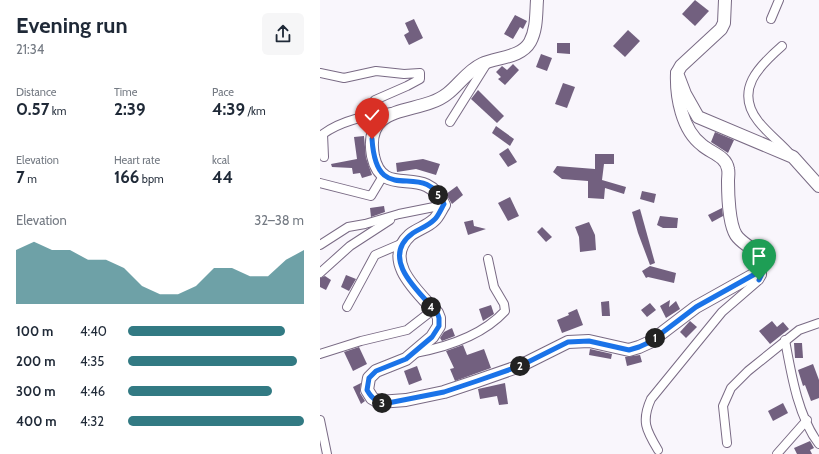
<!DOCTYPE html>
<html lang="en">
<head>
<meta charset="utf-8">
<style>
	:root { --surface:#fff; --page:#f6f6f7; --text:#1f2937; --muted:#747a83; --accent:#327a83 }
	body { margin:0; font-family:Cabin,sans-serif; background:var(--page); color:var(--text); height:100vh; display:flex; flex-direction:column; font-size:15px; white-space:nowrap }
	* { box-sizing:border-box; margin:0 }
	p { font-size:13px; color:var(--muted) }
	.icon { flex:none; width:22px; height:22px; fill:none; stroke:currentColor; stroke-width:2; stroke-linecap:round; stroke-linejoin:round }
	.map { position:relative; flex:1; overflow:hidden }
	.panel { display:flex; flex-direction:column; background:var(--surface); width:320px }
	.panel>* { flex:none }
	.pin { position:absolute; display:grid; place-items:center; width:34px; height:34px; color:#fff; margin:-41px -17px; border-radius:50% 50% 50% 0; rotate:-45deg; box-shadow:0 0 4px #0007 }
	.pin .icon { rotate:45deg }
	.km { position:absolute; width:20px; height:20px; margin:-10px; border-radius:50%; background:#222; color:#fff; font-size:11px; line-height:20px; text-align:center }
	.round { display:grid; place-items:center; flex:none; width:42px; height:42px; border-radius:6px; background:var(--page) }
	.head { display:flex; align-items:center; justify-content:space-between; height:68px; padding:0 16px }
	h1 { font-size:22px; font-weight:700; line-height:30px }
	.metrics { display:grid; grid-template-columns:repeat(3,1fr); gap:6px; height:68px; padding:4px 16px }
	.metrics div { display:grid; align-content:center }
	.metrics b { font-size:17px; font-weight:700 }
	.metrics small { font-size:11px; font-weight:400 }
	.metrics p { font-size:11px }
	.chart { height:112px; padding:8px 16px }
	.chart p { display:flex; justify-content:space-between }
	.chart svg { width:100%; height:72px; margin-top:4px; fill:var(--accent); opacity:.7 }
	ul { padding:0 16px; list-style:none; font-size:13px }
	li { display:grid; grid-template-columns:64px 48px 1fr; align-items:center; height:30px }
	li i { height:10px; border-radius:5px; background:var(--accent) }
	main { display:flex; flex:1; min-height:0 }
	.map>svg:first-child { display:block }
	.building { fill:#72607f }
	.lines { fill:none; stroke-linecap:round; stroke-linejoin:round }
	.street-casing { stroke:#796a84; stroke-width:10 }
	.secondary-casing { stroke:#796a84; stroke-width:14 }
	.street { stroke:#fff; stroke-width:8 }
	.secondary { stroke:#fff; stroke-width:12 }
	.route-casing { stroke:#fff; stroke-width:8 }
	.route { stroke:#1a73e8; stroke-width:5 }
</style>
</head>
<body>
<main>
<section class="panel">
<div class="head"><div><h1>Evening run</h1><p>21:34</p></div><a class="round"><svg class="icon" aria-label="share" viewBox="0 0 24 24"><path d="M12 15V3M7 8l5-5 5 5M5 13v7h14v-7"/></svg></a></div>
<div class="metrics">
<div><p>Distance</p><b>0.57<small> km</small></b></div>
<div><p>Time</p><b>2:39</b></div>
<div><p>Pace</p><b>4:39<small> /km</small></b></div>
</div>
<div class="metrics">
<div><p>Elevation</p><b>7<small> m</small></b></div>
<div><p>Heart rate</p><b>166<small> bpm</small></b></div>
<div><p>kcal</p><b>44</b></div>
</div>
<div class="chart"><p><span>Elevation</span>32–38 m</p>
<svg viewBox="0 0 160 44" preserveAspectRatio="none"><path d="M0 44V11L10 6L20 11L30 11L40 17L50 17L60 22L70 33L80 38L90 38L100 33L110 22L120 22L130 27L140 27L150 17L160 11V44z"/></svg>
</div>
<ul>
<li><b>100 m</b>4:40<i style="width:89%"></i></li>
<li><b>200 m</b>4:35<i style="width:96%"></i></li>
<li><b>300 m</b>4:46<i style="width:82%"></i></li>
<li><b>400 m</b>4:32<i style="width:100%"></i></li>
</ul>
</section>
<div class="map">
<svg width="499" height="454" viewBox="0 0 499 454">
	<rect width="100%" height="100%" fill="#f9f6fc"/>
	<!-- building -->
	<g class="building">
		<polygon points="375,0 389,11 375,26 362,14"/>
		<polygon points="195,15 207,21 203,29 200,27 193,39 184,34"/>
		<polygon points="94,19 103,38 89,45 84,35 89,32 85,23"/>
		<polygon points="308,30 320,41 305,57 293,46"/>
		<polygon points="237,43 250,43 250,54 237,53"/>
		<polygon points="221,54 232,58 227,71 216,67"/>
		<polygon points="193,64 199,70 185,85 178,79 181,77 176,72 182,66 187,70"/>
		<polygon points="243,83 255,87 247,108 235,104"/>
		<polygon points="158,90 184,116 177,123 151,99"/>
		<polygon points="176,126 194,139 190,146 172,133"/>
		<polygon points="395,132 414,140 408,153 391,142"/>
		<polygon points="44,136 46,158 52,175 42,178 40,173 33,174 32,168 12,167 11,164 37,159 34,137"/>
		<polygon points="188,148 197,162 188,167 179,154"/>
		<polygon points="275,154 294,154 294,164 284,164 282,180 306,187 304,194 285,188 284,199 268,198 268,181 242,179 233,172 237,166 275,169"/>
		<polygon points="103,159 120,164 116,175 96,169 77,172 76,163"/>
		<polygon points="137,186 143,195 132,204 126,194"/>
		<polygon points="322,191 336,194 334,203 320,199"/>
		<polygon points="190,197 199,216 188,221 178,203"/>
		<polygon points="64,206 65,212 51,217 50,208"/>
		<polygon points="402,208 403,216 392,222 388,215"/>
		<polygon points="320,209 335,263 330,265 318,233 312,212"/>
		<polygon points="340,216 358,218 357,228 343,228 337,225"/>
		<polygon points="153,220 154,226 166,229 148,235 144,222"/>
		<polygon points="269,222 275,235 276,250 260,252 259,237 255,227"/>
		<polygon points="222,227 232,237 226,242 217,232"/>
		<polygon points="330,266 356,273 354,283 328,277 326,278 322,271"/>
		<polygon points="26,275 36,279 29,291 21,287"/>
		<polygon points="5,276 11,280 6,290 0,287 0,278"/>
		<polygon points="350,300 349,307 356,301 360,309 346,318 340,306"/>
		<polygon points="289,301 290,316 282,316 281,302"/>
		<polygon points="330,303 336,310 327,317 321,310"/>
		<polygon points="171,305 174,314 163,321 159,309"/>
		<polygon points="257,309 263,325 242,333 237,320 249,315 248,313"/>
		<polygon points="370,321 377,327 366,338 360,332"/>
		<polygon points="452,321 457,327 463,322 469,329 450,344 439,331"/>
		<polygon points="132,328 135,336 122,341 120,338 124,332"/>
		<polygon points="474,343 482,343 483,358 475,358"/>
		<polygon points="143,345 147,355 164,349 171,368 135,381 130,369 134,368 126,351"/>
		<polygon points="39,347 47,364 33,371 24,352"/>
		<polygon points="270,349 292,354 291,359 269,355"/>
		<polygon points="320,355 322,362 307,366 305,357"/>
		<polygon points="493,364 499,380 499,398 491,401 485,385 483,386 478,370"/>
		<polygon points="97,366 102,380 89,385 84,371"/>
		<polygon points="41,383 40,393 45,401 41,404 33,387"/>
		<polygon points="185,383 188,404 179,405 177,396 160,399 158,389"/>
		<polygon points="463,403 468,413 453,421 448,411"/>
		<polygon points="490,441 494,448 490,450 492,454 477,454 474,448"/>
	</g>
	<g class="lines">
		<!-- street casing -->
		<g class="street-casing">
			<g id="street">
				<polyline points="451,19 459,0"/>
				<path d="M462,46C439,66 414,90 438,121C448,134 461,143 471,155"/>
				<polyline points="0,73 24,78 56,71 84,74 100,73 100,79 87,86 55,100 51,104 49,115"/>
				<polyline points="130,122 167,63"/>
				<path d="M4,157L3,134C22,120 48,115 72,112"/>
				<polyline points="0,183 51,196 63,176"/>
				<polyline points="0,245 28,227 45,224 79,214 124,205"/>
				<polyline points="0,273 30,246 70,220"/>
				<polyline points="27,307 55,255 83,243"/>
				<path d="M465,340C471,373 478,417 499,444"/>
				<path d="M95,353C127,347 162,336 185,311L184,304L174,287L168,259"/>
				<polyline points="0,354 41,341 87,330 114,309"/>
				<polyline points="0,420 7,454"/>
				<polyline points="407,443 403,406 411,388 428,371 479,330 499,323"/>
				<path d="M338,450C326,430 321,421 331,399L402,312L439,280L442,275V266"/>
				<polyline points="457,454 487,420"/>
			</g>
		</g>
		<!-- secondary casing -->
		<g class="secondary-casing">
			<g id="secondary">
				<path d="M217,0C216,14 217,29 210,42C201,58 177,57 162,64C147,71 139,85 127,94C99,116 43,101 53,156C63,202 105,161 124,205C121,209 118,217 114,220C107,227 97,229 90,235C61,261 99,293 117,313L119,318V326L112,337L86,359L56,371L49,378L47,390L52,398L59,402L86,400L124,392L157,381L200,366L248,342L269,341L309,350L319,347L330,342L376,307L435,274L442,266C441,249 424,247 416,235C409,224 408,194 408,181C408,177 409,173 408,169C406,156 391,153 382,145C362,130 356,97 357,73"/>
				<polyline points="405,0 404,23 401,29 361,66 357,73 365,94 378,117 473,157 499,186"/>
			</g>
		</g>
		<!-- street -->
		<use href="#street" class="street"/>
		<!-- secondary -->
		<use href="#secondary" class="secondary"/>
	</g>
	<g class="lines">
		<!-- route casing -->
		<g class="route-casing">
			<path id="route" d="M52,139C57,213 103,155 124,204C121,209 118,217 114,220C108,226 99,229 93,233C58,258 100,293 117,312L119,318V326L112,337L86,359L56,371L49,378L47,390C52,399 57,402 68,403L124,392L157,381L200,366L248,342L269,341L309,350L319,347L330,342L376,307L435,274L442,266V274L439,280"/>
		</g>
		<!-- route -->
		<use href="#route" class="route"/>
	</g>
</svg>
<div class="pin" style="left:439px;top:280px;background:#1e9e55"><svg class="icon" aria-label="arrive" viewBox="0 0 24 24"><path d="M6 21V4h12l-3 4 3 4H6"/></svg></div>
<div class="pin" style="left:52px;top:139px;background:#d93025"><svg class="icon" aria-label="check" viewBox="0 0 24 24"><path d="M5 12l5 5 9-10"/></svg></div>
<b class="km" style="left:335px;top:338px">1</b>
<b class="km" style="left:200px;top:366px">2</b>
<b class="km" style="left:62px;top:403px">3</b>
<b class="km" style="left:111px;top:307px">4</b>
<b class="km" style="left:118px;top:195px">5</b>
</div>
</main>
</body>
</html>
